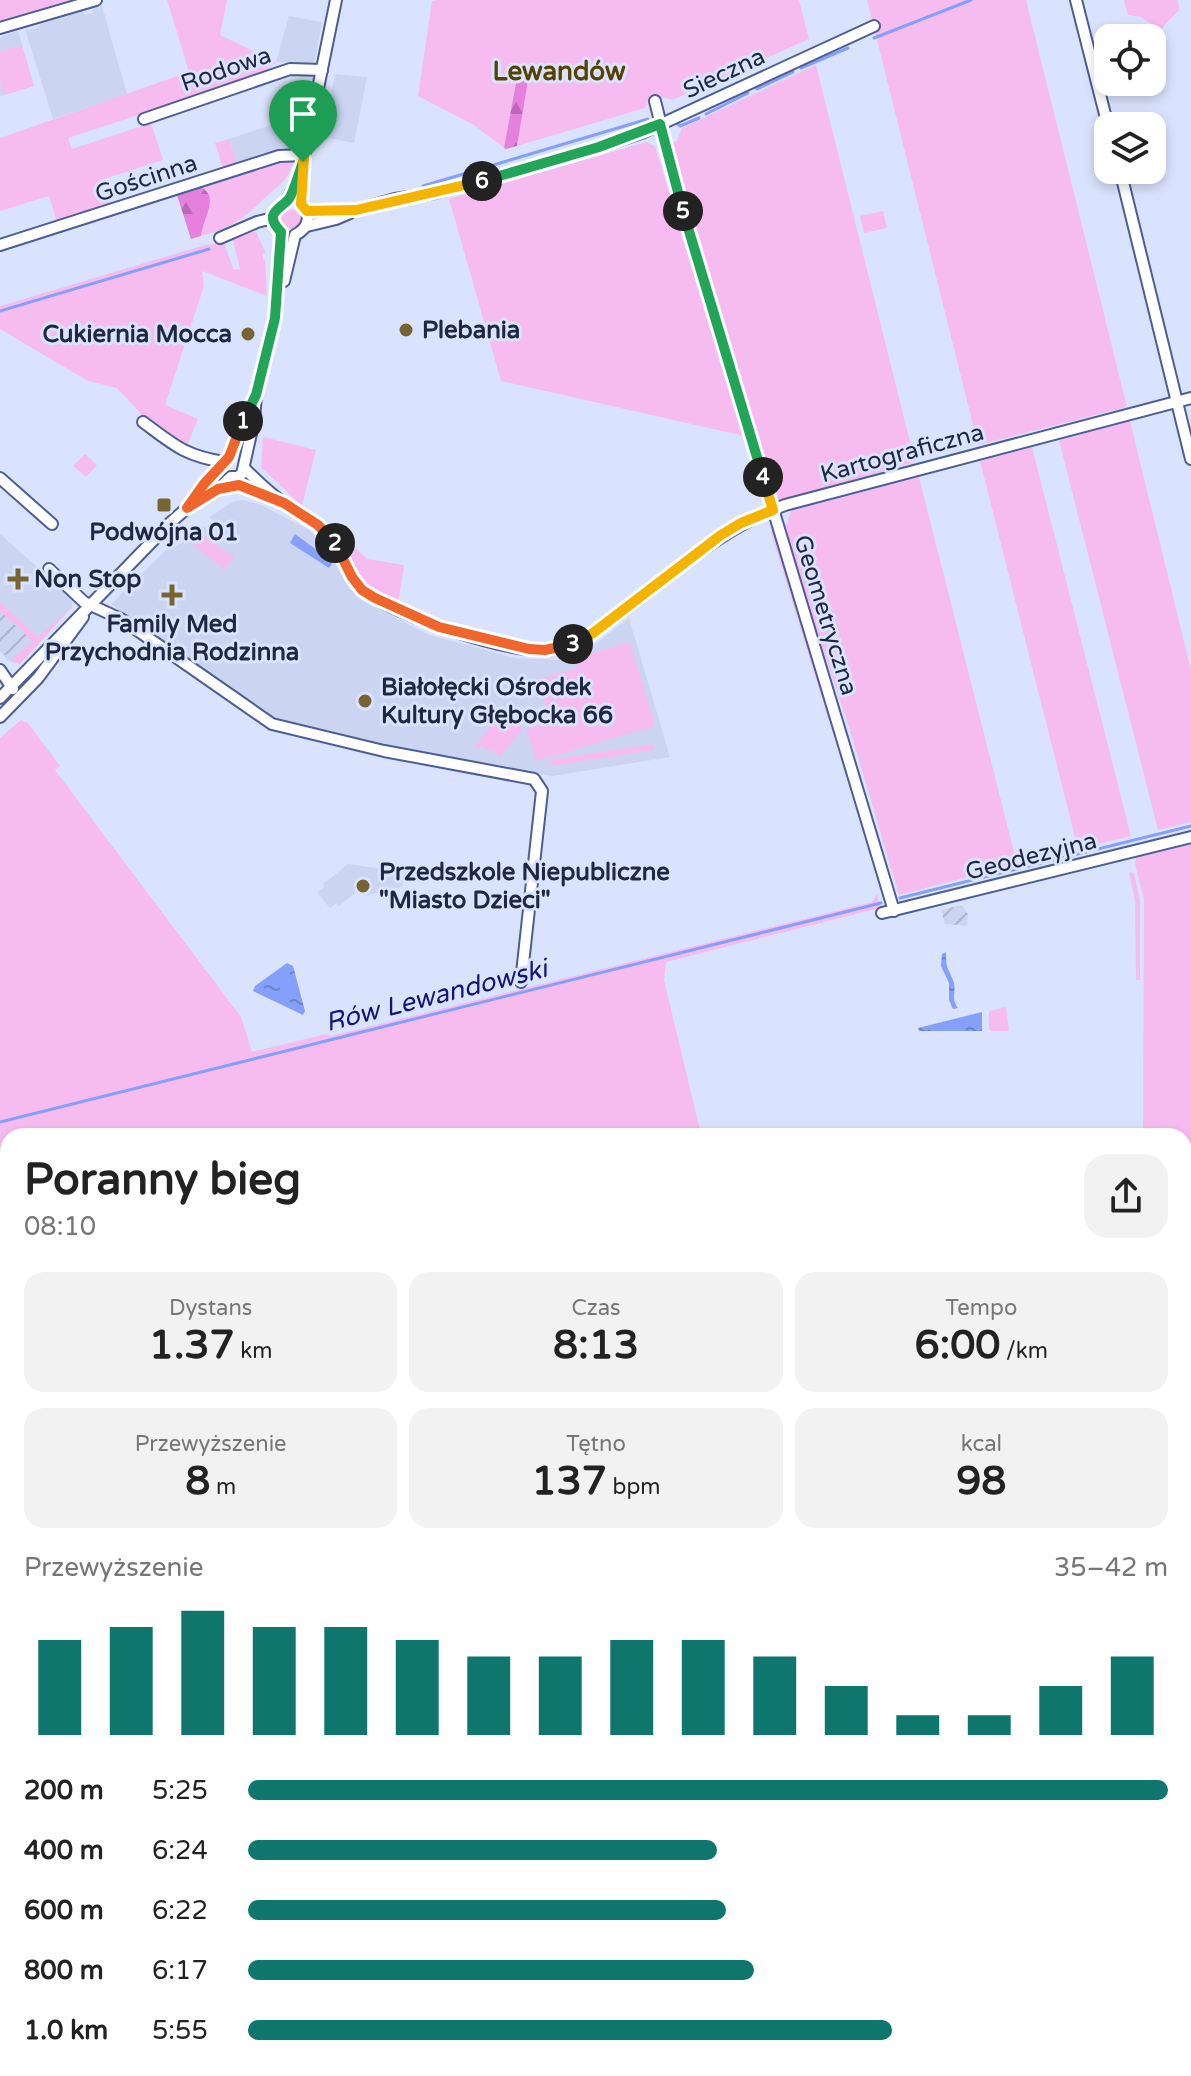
<!DOCTYPE html>
<html lang="pl">
<head>
<meta charset="utf-8">
<style>
	:root { --surface:#fff; --page:#f2f2f2; --text:#222; --muted:#767676; --accent:#0f766e }
	body { margin:0; font-family:"Varela Round",sans-serif; background:var(--page); color:var(--text); height:100vh; display:flex; flex-direction:column; font-size:30px; white-space:nowrap }
	* { box-sizing:border-box; margin:0 }
	p { font-size:26px; color:var(--muted) }
	.icon { flex:none; width:44px; height:44px; fill:none; stroke:currentColor; stroke-width:2; stroke-linecap:round; stroke-linejoin:round }
	.map { position:relative; flex:1; overflow:hidden }
	.details { position:absolute; left:0px; top:1128px; width:1192px; height:948px; display:flex; flex-direction:column; background:var(--surface); border-radius:24px 24px 0 0; box-shadow:0 4px 12px #0003 }
	.details>* { flex:none }
	.fabs { position:absolute; left:1094px; top:24px; display:grid; gap:16px }
	.fabs a { display:grid; place-items:center; width:72px; height:72px; border-radius:16px; background:var(--surface); box-shadow:0 4px 12px #0003; font-size:40px }
	.pin { position:absolute; display:grid; place-items:center; width:68px; height:68px; color:#fff; margin:-82px -34px; border-radius:50% 50% 50% 0; rotate:-45deg; box-shadow:0 0 8px #0007 }
	.pin .icon { rotate:45deg }
	.km { position:absolute; width:40px; height:40px; margin:-20px; border-radius:50%; background:#222; color:#fff; font-size:22px; line-height:40px; text-align:center }
	.round { display:grid; place-items:center; flex:none; width:84px; height:84px; border-radius:24px; background:var(--page) }
	.summary { display:flex; align-items:center; justify-content:space-between; height:136px; padding:0 24px }
	h1 { font-size:44px; font-weight:800; line-height:60px }
	.stats { display:grid; grid-template-columns:repeat(3,1fr); gap:12px; height:136px; padding:8px 24px }
	.stats div { display:grid; align-content:center; border-radius:20px; background:var(--page); text-align:center }
	.stats b { font-size:40px; font-weight:800 }
	.stats small { font-size:22px; font-weight:400 }
	.stats p { font-size:22px }
	.chart { height:224px; padding:16px 24px }
	.chart p { display:flex; justify-content:space-between }
	.chart svg { width:100%; height:144px; margin-top:8px; stroke:var(--accent); stroke-width:6 }
	ul { padding:0 24px; list-style:none; font-size:26px }
	li { display:grid; grid-template-columns:128px 96px 1fr; align-items:center; height:60px }
	li i { height:20px; border-radius:10px; background:var(--accent) }
	.map>svg:first-child { display:block }
	.built { fill:#cbd5f2 }
	.industrial { fill:url(#industrial-furrows) }
	.green { fill:#f6bcf0 }
	.forest { fill:url(#forest-firs) }
	.garden { fill:url(#garden-furrows) }
	.water { fill:url(#water-ripples) }
	.lines { fill:none; stroke-linecap:round; stroke-linejoin:round }
	.stream { stroke:#85a0fa; stroke-width:3 }
	.minor-casing { stroke:#4d5e97; stroke-width:14 }
	.major-casing { stroke:#fff; stroke-width:16 }
	.highway-casing { stroke:#fff; stroke-width:18 }
	.minor { stroke:#fff; stroke-width:10 }
	.major { stroke:#f7bbb2; stroke-width:12 }
	.highway { stroke:#f28e7f; stroke-width:14 }
	.split-1-casing { stroke:#fff; stroke-width:16 }
	.split-2-casing { stroke:#fff; stroke-width:16 }
	.split-3-casing { stroke:#fff; stroke-width:16 }
	.split-4-casing { stroke:#fff; stroke-width:16 }
	.split-5-casing { stroke:#fff; stroke-width:16 }
	.split-6-casing { stroke:#fff; stroke-width:16 }
	.split-7-casing { stroke:#fff; stroke-width:16 }
	.split-1 { stroke:#22a559; stroke-width:10 }
	.split-2 { stroke:#f0652b; stroke-width:10 }
	.split-3 { stroke:#f0652b; stroke-width:10 }
	.split-4 { stroke:#f5b400; stroke-width:10 }
	.split-5 { stroke:#22a559; stroke-width:10 }
	.split-6 { stroke:#22a559; stroke-width:10 }
	.split-7 { stroke:#f5b400; stroke-width:10 }
	.poi-dot { fill:#766432; stroke:#dae3fd; stroke-width:3 }
	.labels { text-anchor:middle; stroke-width:6; stroke-linejoin:round; paint-order:stroke }
	.street-label { font-size:24px; fill:#202840; stroke:#dae3fd }
	.poi-label { font-size:24px; font-weight:bold; fill:#202840; stroke:#dae3fd; text-anchor:start }
	.neighbourhood-label { font-size:26px; font-weight:bold; fill:#554200; stroke:#dae3fd }
	.water-label { font-size:26px; font-style:italic; fill:#121476; stroke:#dae3fd }
</style>
</head>
<body>
<div class="map">
<svg width="1191" height="2076" viewBox="0 0 1191 2076">
	<defs>
		<pattern id="industrial-furrows" width="10" height="10" patternUnits="userSpaceOnUse" patternTransform="scale(2)"><rect width="10" height="10" fill="#cbd5f2"/><path d="M-1 1l2-2M0 10L10 0M9 11l2-2" fill="none" stroke="#aeb7d1"/></pattern>
		<pattern id="forest-firs" width="22" height="20" patternUnits="userSpaceOnUse" patternTransform="scale(2)"><rect width="22" height="20" fill="#e580dd"/><path d="M5 1l3.5 6h-7zM16 11l3.5 6h-7z" fill="#b969b5"/></pattern>
		<pattern id="garden-furrows" width="10" height="10" patternUnits="userSpaceOnUse" patternTransform="scale(2)"><rect width="10" height="10" fill="#f6bcf0"/><path d="M-1 1l2-2M0 10L10 0M9 11l2-2" fill="none" stroke="#d3a2cf"/></pattern>
		<pattern id="water-ripples" width="26" height="14" patternUnits="userSpaceOnUse" patternTransform="scale(2)"><rect width="26" height="14" fill="#85a0fa"/><path d="M2 4q2-2 4 0t4 0M15 11q2-2 4 0t4 0" fill="none" stroke="#6c82cc"/></pattern>
	</defs>
	<rect width="100%" height="100%" fill="#dae3fd"/>
	<!-- built -->
	<g class="built">
		<polygon points="102,6 127,94 53,119 25,29 36,29 41,24 83,11 85,15 93,13 93,9"/>
		<polygon points="289,16 322,22 314,65 276,62"/>
		<polygon points="18,31 34,86 0,96 0,37"/>
		<polygon points="335,74 367,77 354,143 323,137"/>
		<polygon points="302,115 296,146 237,165 229,139"/>
		<polygon points="234,501 243,500 261,505 309,530 328,549 346,584 361,600 429,635 516,658 557,660 589,649 629,618 670,757 553,776 417,753 274,719 111,604 166,550 177,546 203,526 210,530 216,523 209,517"/>
		<polygon points="0,534 72,598 72,607 20,664 7,660 0,651"/>
		<polygon points="348,864 382,869 382,874 404,877 402,887 364,896 361,888 339,906 336,903 330,908 317,892 324,887 323,884"/>
		<polygon points="1184,1370 1191,1371 1191,2076 1045,2076 1038,2068 1184,2068"/>
	</g>
	<!-- industrial -->
	<g class="industrial">
		<polygon points="0,602 38,637 17,655 13,653 4,655 0,651"/>
		<polygon points="962,905 968,914 967,926 945,924 941,910"/>
	</g>
	<!-- green -->
	<g class="green">
		<polygon points="0,0 71,0 0,21"/>
		<polygon points="167,0 227,0 220,35 276,62 265,71 236,83 68,138 72,149 151,123 163,160 104,179 112,205 57,222 49,196 0,211 0,138 189,72"/>
		<polygon points="436,0 799,0 809,39 672,100 663,97 649,100 645,108 517,146 529,75 520,67 504,148 474,125 418,96 432,1"/>
		<polygon points="867,0 1026,0 1127,407 978,445"/>
		<polygon points="1124,0 1178,0 1179,10 1160,30 1141,17 1128,15"/>
		<polygon points="22,45 34,86 4,95 0,80 0,52"/>
		<polygon points="816,65 915,462 780,501 772,491 775,490 669,143 677,141 682,128"/>
		<polygon points="229,139 237,165 223,169 215,143"/>
		<polygon points="646,142 655,146 744,436 501,381 449,199"/>
		<path d="M288,159L294,160C287,182 282,182 267,196C244,218 233,228 201,236L207,190L201,187Z"/>
		<circle cx="290" cy="219" r="10"/>
		<polygon points="883,211 887,228 864,233 860,216"/>
		<polygon points="248,232 256,232 266,253 263,254 263,259 265,260 267,296 202,271 204,286 165,405 198,419 186,448 142,415 117,388 88,381 0,329 0,306 205,245 224,243 234,270 240,269 233,240"/>
		<polygon points="1130,421 1191,670 1191,822 1158,830 1059,440"/>
		<path d="M263,437L316,450L302,506C288,493 276,480 261,468Z"/>
		<polygon points="1032,447 1131,836 1078,849 980,461"/>
		<polygon points="85,454 97,465 86,477 73,466"/>
		<polygon points="919,477 1017,864 899,895 850,730 782,527 787,524 791,511"/>
		<polygon points="774,529 835,729 828,718 771,532"/>
		<polygon points="196,531 235,557 225,570 188,541"/>
		<path d="M351,543L367,559L404,565L399,598L392,600C368,589 354,577 346,551Z"/>
		<polygon points="0,602 38,637 72,607 20,664 11,661 13,658 33,641 0,611"/>
		<polygon points="630,642 655,726 536,761 527,729 550,722 538,679 577,668 575,658"/>
		<polygon points="505,713 510,717 508,720 523,728 500,757 490,749 488,751 481,746 478,749 475,746 500,714 503,716"/>
		<polygon points="21,720 28,723 60,766 55,770 241,1017 252,1052 326,1034 331,1036 872,902 877,894 880,908 666,962 664,980 700,1130 1108,1129 1116,1136 8,1136 8,1254 0,1256 2,1244 0,1233 0,738"/>
		<polygon points="653,744 654,750 552,766 551,759"/>
		<polygon points="1191,844 1191,1235 1184,1235 1184,1136 1143,1136 1144,899 1135,864 1136,857"/>
		<polygon points="1129,872 1134,873 1140,901 1140,980 1136,980 1135,901"/>
		<polygon points="1006,1007 1009,1031 991,1031 989,1029 989,1011"/>
		<polygon points="874,2068 1046,2068 1052,2076 880,2076"/>
	</g>
	<!-- forest -->
	<g class="forest">
		<polygon points="519,67 529,75 517,146 506,149 504,148"/>
		<path d="M201,187C220,197 203,218 201,236L191,239L177,195Z"/>
		<polygon points="0,1939 8,1943 8,2068 179,2068 189,2076 0,2076"/>
		<polygon points="829,2068 874,2068 880,2076 836,2076"/>
	</g>
	<!-- garden -->
	<g class="garden">
		<polygon points="0,1409 8,1413 8,1943 0,1939"/>
		<polygon points="179,2068 809,2068 816,2076 189,2076"/>
	</g>
	<!-- water -->
	<g class="water">
		<polygon points="295,534 333,562 329,568 290,543"/>
		<path d="M946,952C946,973 949,967 954,983C956,994 951,999 958,1008L953,1009L949,1000V983L941,966L942,954Z"/>
		<polygon points="287,963 293,966 305,1011 303,1015 253,991 255,986"/>
		<polygon points="982,1012 982,1031 919,1031 918,1028"/>
	</g>
	<g class="lines">
		<!-- stream -->
		<g class="stream">
			<polyline points="874,38 971,0"/>
			<polyline points="801,68 848,48"/>
			<polyline points="757,89 793,72"/>
			<polyline points="706,114 748,93"/>
			<polyline points="678,124 680,126 699,118"/>
			<polyline points="423,186 648,119"/>
			<polyline points="0,311 209,249"/>
			<polyline points="900,898 1191,826"/>
			<polyline points="0,1122 881,903"/>
			<polyline points="1184,1274 1191,1274"/>
			<polyline points="1,1300 8,1296"/>
			<polyline points="0,1312 8,1310"/>
			<polyline points="1184,1339 1191,1339"/>
			<polyline points="821,2068 828,2076"/>
		</g>
		<!-- minor casing -->
		<g class="minor-casing">
			<g id="minor">
				<polyline points="1076,0 1108,126"/>
				<polyline points="0,28 96,0"/>
				<polyline points="655,101 677,190 894,911"/>
				<polyline points="144,119 290,69 322,70"/>
				<polyline points="1120,170 1191,459"/>
				<polyline points="307,211 356,210 395,199 435,193 599,147 644,132 874,26"/>
				<polyline points="307,226 336,219 350,213"/>
				<polyline points="220,238 257,222 273,218"/>
				<polyline points="0,245 279,156 305,155"/>
				<path d="M284,281L295,235C309,228 312,215 301,204L304,157L336,0"/>
				<path d="M143,422C174,445 185,456 224,462"/>
				<path d="M244,468C259,483 277,500 295,511C307,518 320,525 329,536C344,552 347,578 365,592C398,616 507,653 548,650C565,648 580,642 593,633C658,589 710,532 785,505L1191,398"/>
				<polyline points="0,478 52,524"/>
				<polyline points="222,488 239,485 278,501"/>
				<polyline points="191,503 229,457 252,402"/>
				<polyline points="49,569 84,602 121,619 272,724 384,751 534,779 542,791 521,982"/>
				<polyline points="0,670 13,689"/>
				<path d="M0,698L170,523L187,508L215,492L231,477H237L242,474L254,420L256,395L276,312L281,232C261,211 284,209 290,195C296,183 300,170 304,157"/>
				<polyline points="0,717 38,678 83,617"/>
				<polyline points="882,913 1191,837"/>
				<polyline points="0,1290 8,1285"/>
				<polyline points="0,1396 8,1395"/>
				<polyline points="1184,1530 1191,1530"/>
			</g>
		</g>
		<!-- major casing -->
		<g class="major-casing">
			<g id="major">
				<polyline points="1184,1260 1191,1260"/>
				<polyline points="1184,1355 1191,1355"/>
			</g>
		</g>
		<!-- highway casing -->
		<g class="highway-casing">
			<g id="highway">
				<polyline points="1184,1295 1191,1295"/>
				<polyline points="1184,1317 1191,1317"/>
				<polyline points="0,1339 8,1337"/>
				<polyline points="0,1361 8,1359"/>
			</g>
		</g>
		<!-- minor -->
		<use href="#minor" class="minor"/>
		<!-- major -->
		<use href="#major" class="major"/>
		<!-- highway -->
		<use href="#highway" class="highway"/>
	</g>
	<g class="lines">
		<!-- split-1 casing -->
		<g class="split-1-casing">
			<path id="split-1" d="M243,421L256,395L275,318L281,232C264,214 277,211 288,200C293,195 300,170 303,162"/>
		</g>
		<!-- split-2 casing -->
		<g class="split-2-casing">
			<polyline id="split-2" points="243,421 229,457 204,484 187,508 218,489 239,485 284,503 318,525 335,543"/>
		</g>
		<!-- split-3 casing -->
		<g class="split-3-casing">
			<polyline id="split-3" points="335,543 352,577 362,590 375,598 439,627 529,649 545,650 573,644"/>
		</g>
		<!-- split-4 casing -->
		<g class="split-4-casing">
			<polyline id="split-4" points="573,644 593,633 721,535 741,523 773,510 763,477"/>
		</g>
		<!-- split-5 casing -->
		<g class="split-5-casing">
			<polyline id="split-5" points="683,211 763,477"/>
		</g>
		<!-- split-6 casing -->
		<g class="split-6-casing">
			<polyline id="split-6" points="482,181 599,147 660,124 683,211"/>
		</g>
		<!-- split-7 casing -->
		<g class="split-7-casing">
			<polyline id="split-7" points="303,162 304,157 301,204 307,211 356,210 482,181"/>
		</g>
		<!-- split-1 -->
		<use href="#split-1" class="split-1"/>
		<!-- split-2 -->
		<use href="#split-2" class="split-2"/>
		<!-- split-3 -->
		<use href="#split-3" class="split-3"/>
		<!-- split-4 -->
		<use href="#split-4" class="split-4"/>
		<!-- split-5 -->
		<use href="#split-5" class="split-5"/>
		<!-- split-6 -->
		<use href="#split-6" class="split-6"/>
		<!-- split-7 -->
		<use href="#split-7" class="split-7"/>
	</g>
	<!-- markers -->
	<g class="poi-dot">
		<circle cx="406" cy="330" r="8"/>
		<circle cx="248" cy="334" r="8"/>
		<rect x="156" y="497" width="16" height="16" rx="4"/>
		<path d="M14 567h8v8h8v8h-8v8h-8v-8h-8v-8h8z"/>
		<path d="M168 583h8v8h8v8h-8v8h-8v-8h-8v-8h8z"/>
		<circle cx="365" cy="701" r="8"/>
		<circle cx="363" cy="886" r="8"/>
	</g>
	<g class="labels">
		<!-- street labels -->
		<g class="street-label">
			<text transform="translate(226 69) rotate(-19)" y="8">Rodowa</text>
			<text transform="translate(724 73) rotate(-25)" y="8">Sieczna</text>
			<text transform="translate(146 178) rotate(-18)" y="8">Gościnna</text>
			<text transform="translate(902 453) rotate(-15)" y="8">Kartograficzna</text>
			<text transform="translate(826 615) rotate(73)" y="8">Geometryczna</text>
			<text transform="translate(1031 856) rotate(-14)" y="8">Geodezyjna</text>
		</g>
		<!-- poi labels -->
		<g class="poi-label">
			<text x="422" y="338">Plebania</text>
			<text x="232" y="342" text-anchor="end">Cukiernia Mocca</text>
			<text x="164" y="540" text-anchor="middle">Podwójna 01</text>
			<text x="34" y="587">Non Stop</text>
			<text x="172" y="632" text-anchor="middle">Family Med<tspan x="172" dy="28">Przychodnia Rodzinna</tspan></text>
			<text x="381" y="695">Białołęcki Ośrodek<tspan x="381" dy="28">Kultury Głębocka 66</tspan></text>
			<text x="379" y="880">Przedszkole Niepubliczne<tspan x="379" dy="28">"Miasto Dzieci"</tspan></text>
		</g>
		<!-- neighbourhood labels -->
		<g class="neighbourhood-label">
			<text x="559" y="80">Lewandów</text>
		</g>
		<!-- water labels -->
		<g class="water-label">
			<text transform="translate(436 995) rotate(-14)" y="9">Rów Lewandowski</text>
		</g>
	</g>
</svg>
<div class="fabs">
<a><svg class="icon" aria-label="locate" viewBox="0 0 24 24"><circle cx="12" cy="12" r="6"/><path d="M12 2v4M12 18v4M2 12h4M18 12h4"/></svg></a>
<a><svg class="icon" aria-label="layers" viewBox="0 0 24 24"><path d="M12 4l9 5-9 5-9-5zM3 14l9 5 9-5"/></svg></a>
</div>
<div class="pin" style="left:303px;top:162px;background:#1e9e55"><svg class="icon" aria-label="arrive" viewBox="0 0 24 24"><path d="M6 21V4h12l-3 4 3 4H6"/></svg></div>
<b class="km" style="left:243px;top:421px">1</b>
<b class="km" style="left:335px;top:543px">2</b>
<b class="km" style="left:573px;top:644px">3</b>
<b class="km" style="left:763px;top:477px">4</b>
<b class="km" style="left:683px;top:211px">5</b>
<b class="km" style="left:482px;top:181px">6</b>
<section class="details">
<div class="summary"><div><h1>Poranny bieg</h1><p>08:10</p></div><a class="round"><svg class="icon" aria-label="share" viewBox="0 0 24 24"><path d="M12 15V3M7 8l5-5 5 5M5 13v7h14v-7"/></svg></a></div>
<div class="stats">
<div><p>Dystans</p><b>1.37<small> km</small></b></div>
<div><p>Czas</p><b>8:13</b></div>
<div><p>Tempo</p><b>6:00<small> /km</small></b></div>
</div>
<div class="stats">
<div><p>Przewyższenie</p><b>8<small> m</small></b></div>
<div><p>Tętno</p><b>137<small> bpm</small></b></div>
<div><p>kcal</p><b>98</b></div>
</div>
<div class="chart"><p><span>Przewyższenie</span>35–42 m</p>
<svg viewBox="0 0 160 44" preserveAspectRatio="none"><path d="M5 44V15M15 44V11M25 44V6M35 44V11M45 44V11M55 44V15M65 44V20M75 44V20M85 44V15M95 44V15M105 44V20M115 44V29M125 44V38M135 44V38M145 44V29M155 44V20"/></svg>
</div>
<ul>
<li><b>200 m</b>5:25<i style="width:100%"></i></li>
<li><b>400 m</b>6:24<i style="width:51%"></i></li>
<li><b>600 m</b>6:22<i style="width:52%"></i></li>
<li><b>800 m</b>6:17<i style="width:55%"></i></li>
<li><b>1.0 km</b>5:55<i style="width:70%"></i></li>
</ul>
</section>
</div>
</body>
</html>
